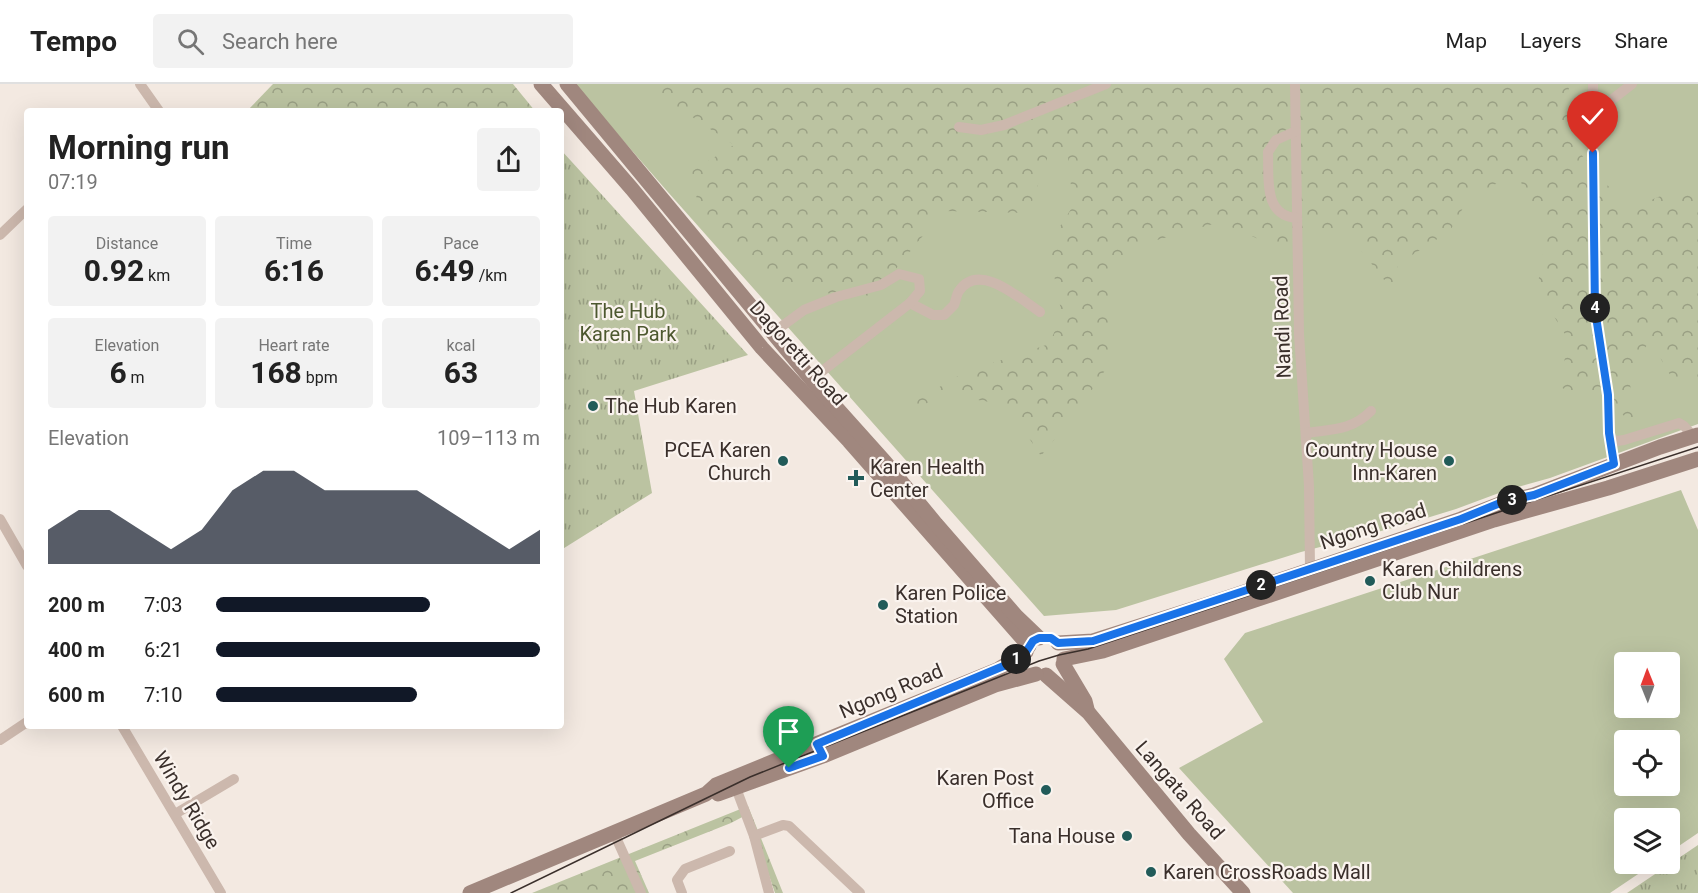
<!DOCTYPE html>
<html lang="en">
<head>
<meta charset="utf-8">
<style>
	:root { --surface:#fff; --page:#f2f2f2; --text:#222; --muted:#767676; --line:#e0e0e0; --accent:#111827 }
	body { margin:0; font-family:Roboto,sans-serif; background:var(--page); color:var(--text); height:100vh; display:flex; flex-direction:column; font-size:22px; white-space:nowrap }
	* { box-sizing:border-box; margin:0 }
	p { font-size:20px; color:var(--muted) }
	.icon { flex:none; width:33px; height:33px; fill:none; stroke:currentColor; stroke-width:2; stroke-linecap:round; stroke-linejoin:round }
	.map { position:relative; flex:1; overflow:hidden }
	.side { position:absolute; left:24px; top:24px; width:540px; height:621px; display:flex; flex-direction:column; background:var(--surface); border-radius:6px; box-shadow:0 6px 24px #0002 }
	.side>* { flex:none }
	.needle { width:39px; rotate:359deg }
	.fabs { position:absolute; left:1614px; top:568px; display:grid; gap:12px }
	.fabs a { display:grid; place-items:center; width:66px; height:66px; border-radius:6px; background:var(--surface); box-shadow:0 6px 24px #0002; font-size:30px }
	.pin { position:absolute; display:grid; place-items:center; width:51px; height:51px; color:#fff; margin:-62px -26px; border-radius:50% 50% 50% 0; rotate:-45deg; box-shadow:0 0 6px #0007 }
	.pin .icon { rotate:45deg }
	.km { position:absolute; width:30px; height:30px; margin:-15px; border-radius:50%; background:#222; color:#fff; font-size:16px; line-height:30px; text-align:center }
	.round { display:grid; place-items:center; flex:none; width:63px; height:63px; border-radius:6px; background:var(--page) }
	.summary { display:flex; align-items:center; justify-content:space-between; height:102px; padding:0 24px }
	h1 { font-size:33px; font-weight:700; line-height:45px }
	.stats { display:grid; grid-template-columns:repeat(3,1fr); gap:9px; height:102px; padding:6px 24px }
	.stats div { display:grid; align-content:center; border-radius:6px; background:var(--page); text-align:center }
	.stats b { font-size:30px; font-weight:700 }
	.stats small { font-size:16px; font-weight:400 }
	.stats p { font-size:16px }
	.chart { height:168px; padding:12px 24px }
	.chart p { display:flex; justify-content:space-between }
	.chart svg { width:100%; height:108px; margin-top:6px; fill:var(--accent); opacity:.7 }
	ul { padding:0 24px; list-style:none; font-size:20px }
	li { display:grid; grid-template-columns:96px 72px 1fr; align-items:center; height:45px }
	li i { height:15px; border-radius:8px; background:var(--accent) }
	header { display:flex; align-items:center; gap:36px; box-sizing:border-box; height:84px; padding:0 30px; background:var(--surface); border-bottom:2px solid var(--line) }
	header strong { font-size:28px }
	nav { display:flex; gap:33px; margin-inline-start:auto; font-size:21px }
	.search { width:420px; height:54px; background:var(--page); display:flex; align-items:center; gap:15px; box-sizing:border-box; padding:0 21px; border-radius:6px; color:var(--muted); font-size:22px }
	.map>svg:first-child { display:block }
	.green { fill:#bbc3a1; fill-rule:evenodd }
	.forest { fill:url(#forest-crowns) }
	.park { fill:url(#park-tufts) }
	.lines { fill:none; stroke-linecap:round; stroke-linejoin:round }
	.minor { stroke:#ccb8ad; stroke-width:10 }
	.secondary { stroke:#a0877e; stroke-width:15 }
	.tram { stroke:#3a2f2b; stroke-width:1.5 }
	.route-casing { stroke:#fff; stroke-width:12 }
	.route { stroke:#1a73e8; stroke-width:8 }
	.poi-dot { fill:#215b59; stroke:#faf3ee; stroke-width:2 }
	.labels { text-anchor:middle; stroke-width:4.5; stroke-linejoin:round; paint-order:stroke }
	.park-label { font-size:20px; fill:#4d582f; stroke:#faf3ee }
	.street-label { font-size:20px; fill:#3a2f2b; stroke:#faf3ee }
	.poi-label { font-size:20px; fill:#3a2f2b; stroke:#faf3ee; text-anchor:start }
</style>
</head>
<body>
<header>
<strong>Tempo</strong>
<div class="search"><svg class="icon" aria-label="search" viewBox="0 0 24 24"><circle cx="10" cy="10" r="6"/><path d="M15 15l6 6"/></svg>Search here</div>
<nav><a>Map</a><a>Layers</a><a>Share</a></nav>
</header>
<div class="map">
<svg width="1698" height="809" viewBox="0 0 1698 809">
	<defs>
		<pattern id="forest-crowns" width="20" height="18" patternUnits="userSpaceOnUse" patternTransform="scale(1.5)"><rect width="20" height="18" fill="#bbc3a1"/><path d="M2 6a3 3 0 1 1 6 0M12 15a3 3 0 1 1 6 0" fill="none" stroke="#999f83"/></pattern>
		<pattern id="park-tufts" width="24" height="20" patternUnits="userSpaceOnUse" patternTransform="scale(1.5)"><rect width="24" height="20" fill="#bbc3a1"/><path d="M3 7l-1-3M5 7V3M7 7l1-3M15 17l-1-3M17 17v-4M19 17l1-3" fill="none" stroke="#999f83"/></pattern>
	</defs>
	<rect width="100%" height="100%" fill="#f3e9e1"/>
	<!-- green -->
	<g class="green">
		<polygon points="574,0 1698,0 1698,340 1550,394 1507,406 1456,425 1404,441 1301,468 1116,526 1044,532 667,107"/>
		<path d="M1681,406L1698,446V749L1670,768V735H1624V780H1653L1610,809H1293L1179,684L1263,638L1224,575L1245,549ZM1624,579H1670V624H1624ZM1624,657H1670V702H1624Z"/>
	</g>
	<!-- forest -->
	<g class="forest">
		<polygon points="273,0 513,0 535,27 247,27"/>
		<polygon points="639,0 1569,0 1567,54 1628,125 1691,100 1698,106 1698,300 1673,296 1650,256 1629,290 1634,336 1560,303 1568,255 1537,205 1547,147 1516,89 1468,115 1450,147 1398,180 1392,206 1342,142 1274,162 1220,138 1157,156 1107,185 1112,276 1079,325 1041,372 1007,321 949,311 889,333 963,289 1049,260 1062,231 1048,161 1073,122 1068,73 1049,69 1028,129 943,127 869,218 776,198 698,122 692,87 734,61 652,6"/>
		<polygon points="748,722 783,809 775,809 748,730 731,739 635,777 649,809 532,809"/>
	</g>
	<!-- park -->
	<g class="park">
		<polygon points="561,66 748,271 634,307 652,409 561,466"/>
		<polygon points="1698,761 1698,809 1627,809"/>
	</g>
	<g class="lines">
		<!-- minor -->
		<g class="minor">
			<polyline points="140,0 159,27"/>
			<polyline points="1295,0 1299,250 1309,402 1310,485"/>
			<polyline points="1593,0 1595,227 1608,311 1610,354 1617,357 1624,356 1679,339 1684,342 1694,353"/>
			<polyline points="1592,31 1632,0"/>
			<polyline points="959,43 981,46 1004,41 1106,0"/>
			<path d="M1296,47L1276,56L1268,68C1269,94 1263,132 1297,134"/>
			<polyline points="0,151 27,125"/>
			<path d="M910,219L933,231H944C947,228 951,224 954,221C956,217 956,211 959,207C979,177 1019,214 1040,228"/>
			<polyline points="774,248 804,226 836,213 881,201 899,190 919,195 920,207 910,219 812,295"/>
			<path d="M1306,349C1332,345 1351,347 1371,327"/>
			<polyline points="1610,354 1613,380"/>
			<polyline points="0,435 27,482"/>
			<polyline points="122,642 221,809"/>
			<polyline points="0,656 27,638"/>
			<polyline points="736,704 754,752 769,809"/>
			<polyline points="175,730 234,695"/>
			<polyline points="614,749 641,809"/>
			<polyline points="754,752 783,741 789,742 860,809"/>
			<polyline points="682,809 677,796 685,785 730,767"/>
		</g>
		<!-- secondary -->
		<g class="secondary">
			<polyline points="541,0 632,105 762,264 849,357 1029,562"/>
			<polyline points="567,0 816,301 885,378 936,440 1016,532 1039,554"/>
			<polyline points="1058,559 1093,557 1212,519 1461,435 1505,418 1534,411 1660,363 1698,351"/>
			<polyline points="1064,575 1103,567 1494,436 1608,404 1698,375"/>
			<polyline points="1063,580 1085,617 1087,625"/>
			<polyline points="1046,591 1088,628 1189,750 1243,809"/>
			<polyline points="718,710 823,672 995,601 1036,590"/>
			<polyline points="470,809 706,710 716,701 997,586 1026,568"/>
		</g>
		<!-- tram -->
		<polyline class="tram" points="511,809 750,693 1039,577 1059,571 1088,565 1508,425 1698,363"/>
	</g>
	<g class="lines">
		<!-- route casing -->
		<g class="route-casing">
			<polyline id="route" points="789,684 823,672 817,660 1006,581 1026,568 1033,557 1039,554 1051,554 1058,559 1093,557 1461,435 1505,417 1534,411 1614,380 1609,349 1608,311 1595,226 1593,69"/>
		</g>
		<!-- route -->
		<use href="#route" class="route"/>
	</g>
	<!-- markers -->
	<g class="poi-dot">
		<circle cx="593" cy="322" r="6"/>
		<circle cx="783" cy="377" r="6"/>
		<circle cx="1449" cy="377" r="6"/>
		<path d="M853 385h6v6h6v6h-6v6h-6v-6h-6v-6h6z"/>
		<circle cx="1370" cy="497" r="6"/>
		<circle cx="883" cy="521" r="6"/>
		<circle cx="1046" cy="706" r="6"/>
		<circle cx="1127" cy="752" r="6"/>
		<circle cx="1151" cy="788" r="6"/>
	</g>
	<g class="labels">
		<!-- park labels -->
		<g class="park-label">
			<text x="628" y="234">The Hub<tspan x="628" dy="23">Karen Park</tspan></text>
		</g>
		<!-- street labels -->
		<g class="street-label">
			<text transform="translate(1282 243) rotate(-92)" y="7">Nandi Road</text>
			<text transform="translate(798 269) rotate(48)" y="7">Dagoretti Road</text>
			<text transform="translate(1373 442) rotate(-18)" y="7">Ngong Road</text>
			<text transform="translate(891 607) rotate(-23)" y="7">Ngong Road</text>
			<text transform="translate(1180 706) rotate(49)" y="7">Langata Road</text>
			<text transform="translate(187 716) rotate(59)" y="7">Windy Ridge</text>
		</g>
		<!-- poi labels -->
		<g class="poi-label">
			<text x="605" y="329">The Hub Karen</text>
			<text x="771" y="373" text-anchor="end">PCEA Karen<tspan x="771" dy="23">Church</tspan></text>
			<text x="1437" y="373" text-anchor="end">Country House<tspan x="1437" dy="23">Inn-Karen</tspan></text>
			<text x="870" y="390">Karen Health<tspan x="870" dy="23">Center</tspan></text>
			<text x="1382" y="492">Karen Childrens<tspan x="1382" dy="23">Club Nur</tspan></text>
			<text x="895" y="516">Karen Police<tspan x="895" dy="23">Station</tspan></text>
			<text x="1034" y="701" text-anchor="end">Karen Post<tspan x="1034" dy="23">Office</tspan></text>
			<text x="1115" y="759" text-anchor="end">Tana House</text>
			<text x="1163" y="795">Karen CrossRoads Mall</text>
		</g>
	</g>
</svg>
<div class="fabs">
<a><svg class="needle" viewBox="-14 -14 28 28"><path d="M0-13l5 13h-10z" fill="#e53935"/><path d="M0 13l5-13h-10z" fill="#767676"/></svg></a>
<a><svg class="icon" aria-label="locate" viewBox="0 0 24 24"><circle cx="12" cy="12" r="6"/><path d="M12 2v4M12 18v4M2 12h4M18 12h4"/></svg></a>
<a><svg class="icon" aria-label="layers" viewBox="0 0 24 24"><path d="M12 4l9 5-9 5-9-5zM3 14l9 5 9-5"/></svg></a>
</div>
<div class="pin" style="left:789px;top:684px;background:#1e9e55"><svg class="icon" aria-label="arrive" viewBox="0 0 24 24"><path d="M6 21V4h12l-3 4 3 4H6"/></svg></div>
<div class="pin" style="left:1593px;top:69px;background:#d93025"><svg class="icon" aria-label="check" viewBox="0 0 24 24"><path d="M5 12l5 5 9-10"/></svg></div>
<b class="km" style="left:1016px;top:575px">1</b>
<b class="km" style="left:1261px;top:501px">2</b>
<b class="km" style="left:1512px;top:416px">3</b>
<b class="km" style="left:1595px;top:224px">4</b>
<section class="side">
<div class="summary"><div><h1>Morning run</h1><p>07:19</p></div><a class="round"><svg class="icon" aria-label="share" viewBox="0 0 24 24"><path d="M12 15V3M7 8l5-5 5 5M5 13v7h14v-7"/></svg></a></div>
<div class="stats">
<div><p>Distance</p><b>0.92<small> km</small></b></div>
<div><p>Time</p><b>6:16</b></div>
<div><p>Pace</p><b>6:49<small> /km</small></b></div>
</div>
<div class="stats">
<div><p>Elevation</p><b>6<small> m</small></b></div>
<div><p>Heart rate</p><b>168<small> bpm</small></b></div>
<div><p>kcal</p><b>63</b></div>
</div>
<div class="chart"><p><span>Elevation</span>109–113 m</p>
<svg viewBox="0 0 160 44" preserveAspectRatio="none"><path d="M0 44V30L10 22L20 22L30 30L40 38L50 30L60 14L70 6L80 6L90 14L100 14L110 14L120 14L130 22L140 30L150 38L160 30V44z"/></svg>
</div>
<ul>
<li><b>200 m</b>7:03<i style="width:66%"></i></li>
<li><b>400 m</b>6:21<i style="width:100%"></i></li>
<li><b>600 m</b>7:10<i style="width:62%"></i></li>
</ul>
</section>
</div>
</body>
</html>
